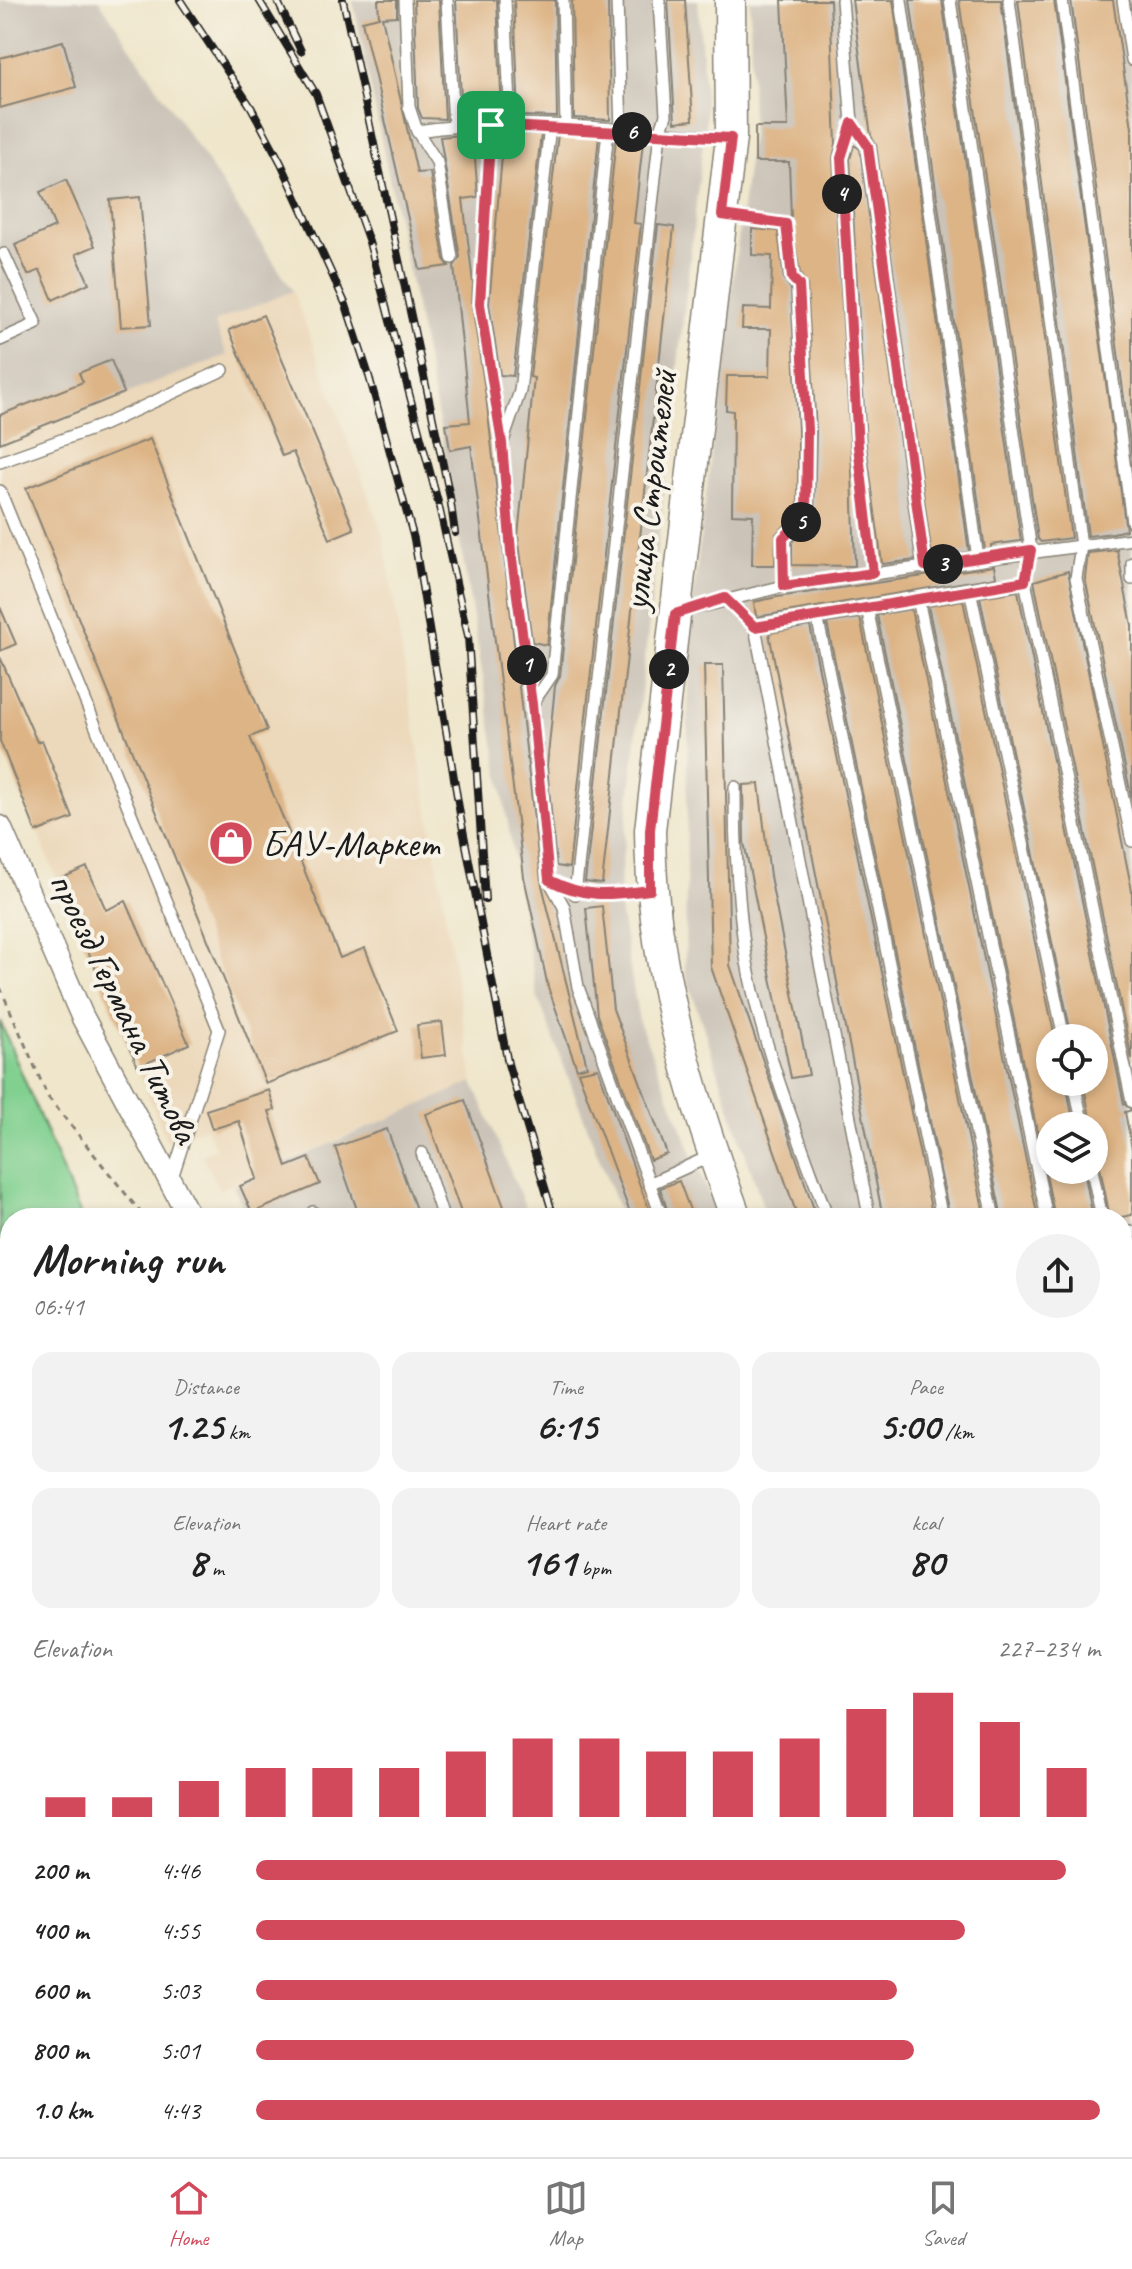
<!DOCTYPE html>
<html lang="en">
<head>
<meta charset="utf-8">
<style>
	:root { --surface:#fff; --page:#f2f2f2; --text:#222; --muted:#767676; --line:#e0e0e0; --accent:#d1495b }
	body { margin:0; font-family:Caveat,sans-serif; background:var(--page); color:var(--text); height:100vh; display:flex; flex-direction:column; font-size:30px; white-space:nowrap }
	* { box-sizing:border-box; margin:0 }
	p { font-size:26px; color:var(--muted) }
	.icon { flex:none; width:44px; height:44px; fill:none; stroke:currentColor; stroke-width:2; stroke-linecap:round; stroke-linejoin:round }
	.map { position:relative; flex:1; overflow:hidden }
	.drawer { position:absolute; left:0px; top:1208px; width:1132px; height:950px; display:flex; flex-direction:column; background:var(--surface); border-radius:32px 32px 0 0; box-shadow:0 4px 12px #0003 }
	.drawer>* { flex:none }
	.buttons { position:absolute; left:1036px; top:1024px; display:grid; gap:16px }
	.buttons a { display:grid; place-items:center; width:72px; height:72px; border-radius:50%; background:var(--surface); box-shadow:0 4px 12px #0003; font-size:40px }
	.pin { position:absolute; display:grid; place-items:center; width:68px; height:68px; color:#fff; margin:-34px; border-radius:16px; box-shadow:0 4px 12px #0006 }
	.km { position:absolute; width:40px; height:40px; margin:-20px; border-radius:50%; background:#222; color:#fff; font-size:22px; line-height:40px; text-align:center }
	.round { display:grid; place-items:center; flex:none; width:84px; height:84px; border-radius:42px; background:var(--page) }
	.head { display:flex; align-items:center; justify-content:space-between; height:136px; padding:0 32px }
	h1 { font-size:44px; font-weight:700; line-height:60px }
	.stats { display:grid; grid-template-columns:repeat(3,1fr); gap:12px; height:136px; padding:8px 32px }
	.stats div { display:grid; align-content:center; border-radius:20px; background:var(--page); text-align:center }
	.stats b { font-size:40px; font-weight:700 }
	.stats small { font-size:22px; font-weight:400 }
	.stats p { font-size:22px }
	.chart { height:224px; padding:16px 32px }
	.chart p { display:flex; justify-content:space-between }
	.chart svg { width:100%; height:144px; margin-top:8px; stroke:var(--accent); stroke-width:6 }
	ul { padding:0 32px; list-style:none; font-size:26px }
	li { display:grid; grid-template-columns:128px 96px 1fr; align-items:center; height:60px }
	li i { height:20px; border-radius:10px; background:var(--accent) }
	.menu { display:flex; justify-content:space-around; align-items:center; height:112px; border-top:2px solid var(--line); background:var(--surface); font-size:22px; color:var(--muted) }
	.menu a { display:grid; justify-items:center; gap:4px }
	.menu .active { color:var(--accent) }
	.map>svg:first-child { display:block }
	.built { fill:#ecd8ba }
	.industrial { fill:#cbc3b8; fill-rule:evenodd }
	.green { fill:#81d090; stroke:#4e7656; stroke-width:2 }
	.building { fill:#ddb485 }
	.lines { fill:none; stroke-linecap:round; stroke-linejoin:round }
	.lane-casing { stroke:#868174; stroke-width:14 }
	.street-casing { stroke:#868174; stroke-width:25 }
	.secondary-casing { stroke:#868174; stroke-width:33 }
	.path { stroke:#868174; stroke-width:3; stroke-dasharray:6 6; stroke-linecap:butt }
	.lane { stroke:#fff; stroke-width:11 }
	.street { stroke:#fff; stroke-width:22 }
	.secondary { stroke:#fff; stroke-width:30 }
	.rail-casing { stroke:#1c1c1c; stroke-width:8 }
	.rail { stroke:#f7f3e8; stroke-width:5; stroke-dasharray:15; stroke-linecap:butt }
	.route-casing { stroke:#fff; stroke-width:16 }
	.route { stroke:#d1495b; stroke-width:10 }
	.labels { text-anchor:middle; stroke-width:8; stroke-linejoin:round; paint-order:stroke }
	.street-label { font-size:38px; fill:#1c1c1c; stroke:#f7f3e8 }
	.poi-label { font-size:38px; fill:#1c1c1c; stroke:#f7f3e8; text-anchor:start }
</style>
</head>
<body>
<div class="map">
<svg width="1132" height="2157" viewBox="0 0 1132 2157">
	<rect width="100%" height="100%" fill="#f7f3e8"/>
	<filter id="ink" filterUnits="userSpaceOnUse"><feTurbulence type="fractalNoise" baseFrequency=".0125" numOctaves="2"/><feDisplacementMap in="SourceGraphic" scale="16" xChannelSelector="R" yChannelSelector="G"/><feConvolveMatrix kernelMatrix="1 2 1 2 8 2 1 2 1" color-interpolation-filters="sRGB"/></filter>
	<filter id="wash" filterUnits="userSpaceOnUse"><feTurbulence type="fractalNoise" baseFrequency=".006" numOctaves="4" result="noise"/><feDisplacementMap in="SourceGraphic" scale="32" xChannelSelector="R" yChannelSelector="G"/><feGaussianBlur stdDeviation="1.8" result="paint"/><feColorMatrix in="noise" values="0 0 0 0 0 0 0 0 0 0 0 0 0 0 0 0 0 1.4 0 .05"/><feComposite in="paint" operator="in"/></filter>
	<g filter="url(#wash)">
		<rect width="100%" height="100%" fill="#efe6cb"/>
		<!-- built -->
		<g class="built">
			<polygon points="293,291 383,536 473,1082 219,1190 202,1155 216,1149 206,1127 167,1141 0,743 0,443 226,355 214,322"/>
			<polygon points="131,2148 341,2148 342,2157 131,2157"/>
		</g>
		<!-- industrial -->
		<g class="industrial">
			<polygon points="0,0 99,0 293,291 214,322 227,355 0,443"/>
			<polygon points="353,0 698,0 706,115 618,897 639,1022 718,1218 622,1218 537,995 443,441"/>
			<path d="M750,0H1132V1704L1122,1698V1218H767L685,972L689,654L693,598L752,129ZM1050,1038H1094V1082H1050ZM1050,1126H1094V1170H1050Z"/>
			<polygon points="473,1082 530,1218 249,1218 233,1186"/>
			<polygon points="10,1281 10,1967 0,1971 0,1285"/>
			<polygon points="1122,1746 1132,1752 1132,1836 1122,1831"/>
			<polygon points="1122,1855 1132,1861 1132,2157 931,2157 915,2148 1122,2148"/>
		</g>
		<!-- green -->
		<g class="green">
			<polygon points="0,1021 82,1218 10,1218 10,1281 0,1285"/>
			<polygon points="10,2124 10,2148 112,2148 112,2157 0,2157 0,2129"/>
		</g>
		<g id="blocks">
			<!-- building -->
			<g class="building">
				<polygon points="378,0 397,0 397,16 382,17 417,173 430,172 444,259 449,266 420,270 362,21 379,17"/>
				<polygon points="414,0 439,0 445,119 422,118 418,108"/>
				<polygon points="456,0 497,0 502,115 462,118"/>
				<polygon points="514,0 555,0 557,117 519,116"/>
				<polygon points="572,0 608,0 610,120 574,118"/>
				<polygon points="668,0 685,0 693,120 675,122"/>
				<polygon points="782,0 830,0 836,144 833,158 852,471 855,566 792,565 792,542 814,517 816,430 807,285 800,274 791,218 789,162 755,162 755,127 788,127"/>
				<polygon points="852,0 893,0 969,552 932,557 876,145 871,136"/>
				<polygon points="910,0 942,0 1021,541 991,545 991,549 985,550"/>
				<polygon points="959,0 1001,0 1071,538 1041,542 1038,539"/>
				<polygon points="1018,0 1054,0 1126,530 1113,533 1088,536"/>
				<polygon points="1071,0 1113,0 1132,128 1132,458"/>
				<polygon points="63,41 76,87 0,108 0,58"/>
				<polygon points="504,133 541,134 513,376 500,375 489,304"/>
				<polygon points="473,134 478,197 463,199 473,283 472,305 486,396 541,881 587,1066 577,1069 548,987 524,877 471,446 450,450 446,424 470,422 454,266 460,257 440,137"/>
				<polygon points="558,134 599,136 547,645 532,642 518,536 534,378 530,377"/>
				<polygon points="616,139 643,142 634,223 641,224 569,868 556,866 547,766 555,686 560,676"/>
				<polygon points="854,145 860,149 916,560 882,564 866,445 850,159"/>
				<polygon points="66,180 95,246 76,254 89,283 53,300 40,270 28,275 15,245 55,227 40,192"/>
				<polygon points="140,197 151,325 121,327 110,200"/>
				<polygon points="658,225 674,227 602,884 585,882"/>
				<polygon points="752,229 778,231 784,279 791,289 798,430 798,513 776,534 775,565 752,565 753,515 732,514 733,411 726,410 727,376 770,376 771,329 742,329 743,308 771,309 772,256 752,255"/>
				<polygon points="263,315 354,529 330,539 293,452 282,456 229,330"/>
				<polygon points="111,360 124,393 0,443 0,415 83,382 79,373"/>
				<polygon points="150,439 267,730 250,737 340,958 365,948 398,1031 266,1084 26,488"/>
				<polygon points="1117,550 1132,625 1132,800 1085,578 1088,553"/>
				<polygon points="994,566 996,577 756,617 754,602 777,597"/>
				<polygon points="1068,571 1132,891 1132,1060 1034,581"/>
				<polygon points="1018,591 1124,1104 1132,1110 1125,1112 1132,1149 1132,1215 1117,1218 1110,1218 1083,1082 1094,1082 1094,1038 1072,1038 980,597"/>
				<polygon points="963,600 1055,1038 1050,1038 1050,1082 1066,1082 1074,1126 1050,1126 1050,1170 1084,1170 1093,1218 1055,1218 928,606"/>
				<polygon points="0,607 16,644 0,651"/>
				<polygon points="911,609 1038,1218 1002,1218 877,615"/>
				<polygon points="860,618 985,1218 950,1218 827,623"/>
				<polygon points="810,626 933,1218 883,1218 769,633"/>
				<polygon points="0,657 37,742 42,740 73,818 36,832 0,741"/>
				<polygon points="704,665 723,665 730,965 817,1218 798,1218 711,967"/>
				<polygon points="759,784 770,876 809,1075 791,1078 744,842 743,785"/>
				<polygon points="87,867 106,910 126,901 189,1044 138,1067 57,880"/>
				<polygon points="602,906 613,1009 667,1154 650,1160 597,1015 586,908"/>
				<polygon points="442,1022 446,1055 421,1058 417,1025"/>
				<polygon points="598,1068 643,1194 653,1218 632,1218 578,1072"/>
				<polygon points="269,1090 275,1110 269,1111 287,1167 309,1158 320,1184 252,1213 240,1186 257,1179 239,1121 212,1129 206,1110"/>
				<polygon points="465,1100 508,1218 463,1218 426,1114"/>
				<polygon points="387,1129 419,1218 360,1218 335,1147"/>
				<polygon points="679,1181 693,1218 670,1218 660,1188"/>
			</g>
		</g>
	</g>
	<g filter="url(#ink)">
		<use href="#blocks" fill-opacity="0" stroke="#868174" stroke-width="2"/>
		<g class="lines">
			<!-- lane casing -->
			<g class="lane-casing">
				<g id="lane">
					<polyline points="405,0 409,107 417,131 437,162 452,258"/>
					<polyline points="447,0 454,126"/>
					<polyline points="505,0 511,125"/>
					<polyline points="563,0 566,127"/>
					<polyline points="617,0 621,131"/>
					<polyline points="842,0 852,123 868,146 925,566"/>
					<polyline points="901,0 978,559"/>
					<polyline points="950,0 1031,550 1025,581 1132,1102"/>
					<polyline points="1009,0 1081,546 1076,578 1132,841"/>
					<polyline points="1062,0 1132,522"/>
					<polyline points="1123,0 1132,60"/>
					<polyline points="852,123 841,158 858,446 873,573"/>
					<path d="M491,125L480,304L502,443L511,552L532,704L549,880C586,899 609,895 650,890"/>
					<path d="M417,131C520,116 627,131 730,138"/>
					<polyline points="723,215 786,224 792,278 799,285 807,430 806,517 783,538 784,586"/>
					<polyline points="0,340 36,324 4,254"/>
					<polyline points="503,441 520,391 550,126"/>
					<polyline points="0,462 103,425 223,370"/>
					<polyline points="0,491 219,1030 171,1181"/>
					<polyline points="1132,563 1132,579"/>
					<polyline points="970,590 1064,1038"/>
					<polyline points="725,598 755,627 869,1216 866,1218"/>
					<polyline points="918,599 1047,1218"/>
					<polyline points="867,608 994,1218"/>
					<polyline points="680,612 784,586 1132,539"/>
					<polyline points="817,616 942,1218"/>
					<polyline points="755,627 1025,581"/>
					<polyline points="532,704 552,675 608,130"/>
					<path d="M735,787C735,844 737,901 746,957C762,1047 797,1133 828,1218"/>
					<polyline points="549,880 564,907 578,987 662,1218"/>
					<polyline points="575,894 660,133 666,115 659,0"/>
					<polyline points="1074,1082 1083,1126"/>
					<polyline points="422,1153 443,1218"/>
					<polyline points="1092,1170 1102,1218"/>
					<polyline points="649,1184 713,1155"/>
					<polyline points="313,1212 315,1218"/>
					<polyline points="1122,1233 1132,1232"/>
					<polyline points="0,1273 10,1269"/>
					<polyline points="1122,1320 1132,1319"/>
					<polyline points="0,1340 10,1336"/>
					<polyline points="1122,1373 1132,1383"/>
					<polyline points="1122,1441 1132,1451"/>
					<polyline points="1122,1540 1132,1550"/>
					<polyline points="1122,1629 1132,1640"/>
					<polyline points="0,1645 10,1640"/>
					<polyline points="1122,1787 1132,1793"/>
					<polyline points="10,1851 1,1855 10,1875"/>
					<polyline points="1122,1907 1132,1909"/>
					<polyline points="1122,1981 1132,1982"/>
					<polyline points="1122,2058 1132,2060"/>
					<polyline points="1122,2101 1132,2103"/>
					<polyline points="0,2113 10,2109"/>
					<polyline points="227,2148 227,2152"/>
					<polyline points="1050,2148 1061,2157"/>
					<polyline points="571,2157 577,2148"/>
					<polyline points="666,2157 672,2148"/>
					<polyline points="890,2157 906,2148"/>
				</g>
			</g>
			<!-- street casing -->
			<g class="street-casing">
				<g id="street">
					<polyline points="0,827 82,1016 190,1218"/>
					<polyline points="0,2002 10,1998"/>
					<polyline points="396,2148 408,2157"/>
					<polyline points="858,2148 870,2157"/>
				</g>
			</g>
			<!-- secondary casing -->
			<g class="secondary-casing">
				<g id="secondary">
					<path d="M730,0L731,138L650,830C651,965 690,1092 736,1218"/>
					<polyline points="1122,1719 1132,1725"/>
				</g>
			</g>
			<!-- path -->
			<g class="path">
				<polyline points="0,987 48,1097 145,1218"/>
				<polyline points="0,2031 10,2027"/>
			</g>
			<!-- lane -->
			<use href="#lane" class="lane"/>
			<!-- street -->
			<use href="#street" class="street"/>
			<!-- secondary -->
			<use href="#secondary" class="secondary"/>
			<!-- rail casing -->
			<g class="rail-casing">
				<g id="rail">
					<polyline points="180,0 251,107 281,163 346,305 369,376 414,539 460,814 508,1064 554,1218"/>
					<polyline points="259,0 316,94 369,242 438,502 468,636 485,900"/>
					<polyline points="277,0 301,51"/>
					<polyline points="343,0 450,497 455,533"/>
					<polyline points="1122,1851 1132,1856"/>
				</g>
			</g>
			<!-- rail -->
			<use href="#rail" class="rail"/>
		</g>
	</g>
	<g class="lines" filter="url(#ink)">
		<!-- route casing -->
		<g class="route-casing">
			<path id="route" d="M852,123L868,146L925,566L1031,550L1025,581L755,627L725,598L675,614L650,830V890C609,895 587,899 549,880L532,704L511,552L502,443L480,304L491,125L731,138L722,215L786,224L792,278L799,285L807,430L806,517L783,538L784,586L873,573L858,446L841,158Z"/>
		</g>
		<!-- route -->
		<use href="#route" class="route"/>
	</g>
	<!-- icons -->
	<defs>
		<g id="shop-disc" transform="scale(2.3)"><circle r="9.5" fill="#d1495b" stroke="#f7f3e8"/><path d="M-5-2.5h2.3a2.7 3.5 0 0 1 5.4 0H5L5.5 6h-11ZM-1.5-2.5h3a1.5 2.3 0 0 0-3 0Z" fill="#fff"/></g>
	</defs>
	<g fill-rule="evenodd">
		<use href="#shop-disc" x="231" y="843"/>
	</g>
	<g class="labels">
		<!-- street labels -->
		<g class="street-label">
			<text transform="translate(649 490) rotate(-83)" y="13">улица Строителей</text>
			<text transform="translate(125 1007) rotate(64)" y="13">проезд Германа Титова</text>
		</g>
		<!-- poi labels -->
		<g class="poi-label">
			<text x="262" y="856">БАУ-Маркет</text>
		</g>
	</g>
</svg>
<div class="buttons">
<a><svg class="icon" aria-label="locate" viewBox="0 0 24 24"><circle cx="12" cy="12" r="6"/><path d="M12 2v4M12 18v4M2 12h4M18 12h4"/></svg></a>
<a><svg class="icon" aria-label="layers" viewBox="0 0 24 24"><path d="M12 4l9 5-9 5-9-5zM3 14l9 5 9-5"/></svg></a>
</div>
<div class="pin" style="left:491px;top:125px;background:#1e9e55"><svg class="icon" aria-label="arrive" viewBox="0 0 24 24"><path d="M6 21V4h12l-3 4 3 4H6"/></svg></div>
<b class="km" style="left:527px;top:665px">1</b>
<b class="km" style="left:669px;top:669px">2</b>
<b class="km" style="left:943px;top:564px">3</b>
<b class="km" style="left:842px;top:194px">4</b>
<b class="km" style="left:801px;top:522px">5</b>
<b class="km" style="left:632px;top:132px">6</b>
<section class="drawer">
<div class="head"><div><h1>Morning run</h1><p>06:41</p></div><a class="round"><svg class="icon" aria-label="share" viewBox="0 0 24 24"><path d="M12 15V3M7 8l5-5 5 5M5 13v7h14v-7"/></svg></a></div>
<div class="stats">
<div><p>Distance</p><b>1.25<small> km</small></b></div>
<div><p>Time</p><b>6:15</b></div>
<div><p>Pace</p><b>5:00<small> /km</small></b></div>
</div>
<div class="stats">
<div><p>Elevation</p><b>8<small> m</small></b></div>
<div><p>Heart rate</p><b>161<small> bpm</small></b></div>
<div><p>kcal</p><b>80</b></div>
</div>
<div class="chart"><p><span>Elevation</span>227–234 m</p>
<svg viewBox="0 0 160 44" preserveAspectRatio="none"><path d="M5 44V38M15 44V38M25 44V33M35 44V29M45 44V29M55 44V29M65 44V24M75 44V20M85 44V20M95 44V24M105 44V24M115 44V20M125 44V11M135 44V6M145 44V15M155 44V29"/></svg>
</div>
<ul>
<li><b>200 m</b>4:46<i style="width:96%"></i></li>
<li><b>400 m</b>4:55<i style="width:84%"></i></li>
<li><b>600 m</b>5:03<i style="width:76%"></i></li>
<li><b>800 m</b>5:01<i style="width:78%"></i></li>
<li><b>1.0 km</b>4:43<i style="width:100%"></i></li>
</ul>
</section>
</div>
<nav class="menu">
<a class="active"><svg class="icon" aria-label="home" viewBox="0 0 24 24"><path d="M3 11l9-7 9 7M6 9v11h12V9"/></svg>Home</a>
<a><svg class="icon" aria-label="map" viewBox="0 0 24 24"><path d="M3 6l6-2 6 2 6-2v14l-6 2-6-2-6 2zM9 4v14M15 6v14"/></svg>Map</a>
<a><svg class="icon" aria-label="saved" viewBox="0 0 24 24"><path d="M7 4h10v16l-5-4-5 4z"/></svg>Saved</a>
</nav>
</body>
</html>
